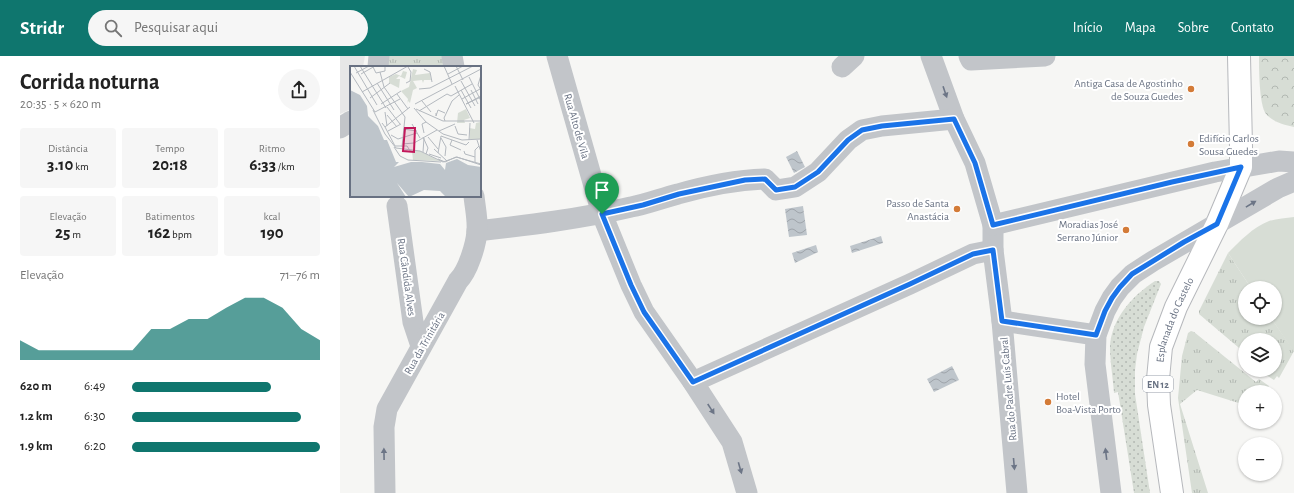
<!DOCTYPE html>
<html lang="pt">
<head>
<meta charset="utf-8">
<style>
	:root { --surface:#fff; --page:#f6f6f6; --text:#222; --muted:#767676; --accent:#0f766e }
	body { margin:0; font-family:"Alegreya Sans",sans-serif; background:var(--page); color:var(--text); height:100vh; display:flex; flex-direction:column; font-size:15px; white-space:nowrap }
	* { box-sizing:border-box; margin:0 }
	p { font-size:13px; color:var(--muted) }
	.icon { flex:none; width:22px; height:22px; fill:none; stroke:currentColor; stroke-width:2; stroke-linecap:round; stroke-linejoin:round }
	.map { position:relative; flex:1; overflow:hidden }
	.sheet { display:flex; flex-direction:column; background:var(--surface); width:340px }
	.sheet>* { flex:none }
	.controls { position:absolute; left:898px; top:225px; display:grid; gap:8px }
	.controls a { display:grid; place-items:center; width:44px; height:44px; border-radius:50%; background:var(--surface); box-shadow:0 1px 3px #0004; font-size:20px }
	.pin { position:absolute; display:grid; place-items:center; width:34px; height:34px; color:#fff; margin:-41px -17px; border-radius:50% 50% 50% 0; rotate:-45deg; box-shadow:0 0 4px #0007 }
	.pin .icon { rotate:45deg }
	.round { display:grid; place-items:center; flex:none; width:42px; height:42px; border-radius:21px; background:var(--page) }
	.summary { display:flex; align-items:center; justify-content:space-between; height:68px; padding:0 20px }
	h1 { font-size:22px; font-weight:600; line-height:30px }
	.metrics { display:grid; grid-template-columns:repeat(3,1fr); gap:6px; height:68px; padding:4px 20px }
	.metrics div { display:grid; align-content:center; border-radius:4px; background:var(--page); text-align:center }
	.metrics b { font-size:17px; font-weight:600 }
	.metrics small { font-size:11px; font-weight:400 }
	.metrics p { font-size:11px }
	.chart { height:112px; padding:8px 20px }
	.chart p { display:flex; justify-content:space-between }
	.chart svg { width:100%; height:72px; margin-top:4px; fill:var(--accent); opacity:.7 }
	ul { padding:0 20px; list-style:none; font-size:13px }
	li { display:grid; grid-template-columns:64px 48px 1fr; align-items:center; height:30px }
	li i { height:10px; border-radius:5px; background:var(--accent) }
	header { display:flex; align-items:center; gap:24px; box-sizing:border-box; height:56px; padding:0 20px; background:var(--accent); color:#fff }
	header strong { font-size:19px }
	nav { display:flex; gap:22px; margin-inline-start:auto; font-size:14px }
	.search { width:280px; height:36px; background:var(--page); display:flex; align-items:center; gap:10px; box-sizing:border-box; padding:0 14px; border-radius:22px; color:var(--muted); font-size:15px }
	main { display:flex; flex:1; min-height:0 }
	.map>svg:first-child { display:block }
	.built { fill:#e7e7e7 }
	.grass { fill:url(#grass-tufts) }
	.forest { fill:url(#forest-crowns) }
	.garden { fill:url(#garden-dots) }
	.pitch { fill:#d7ddd5 }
	.water { fill:url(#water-waves) }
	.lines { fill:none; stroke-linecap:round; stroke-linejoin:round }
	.primary-casing { stroke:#b6b8bc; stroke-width:24 }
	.street { stroke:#c2c5c9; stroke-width:21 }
	.primary { stroke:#fff; stroke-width:22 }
	.oneway { fill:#6c7586 }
	.route-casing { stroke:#fff; stroke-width:8 }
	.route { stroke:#1a73e8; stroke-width:5 }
	.poi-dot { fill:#d37b37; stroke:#fff; stroke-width:1.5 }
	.labels { text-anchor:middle; stroke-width:4; stroke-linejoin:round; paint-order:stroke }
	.shield { fill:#fff; stroke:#959ca8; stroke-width:1 }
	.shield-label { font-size:10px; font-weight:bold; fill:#687182 }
	.poi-label { font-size:11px; fill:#687182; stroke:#fff; text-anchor:end }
	.street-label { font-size:11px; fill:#687182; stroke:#fff }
	.inset-road { fill:none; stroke:#b4b9bf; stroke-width:1 }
	.view { fill:#c2185b; fill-opacity:0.15; stroke:#c2185b; stroke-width:2 }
	.inset-edge { fill:none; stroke:#687182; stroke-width:2 }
</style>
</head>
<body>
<header>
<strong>Stridr</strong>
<div class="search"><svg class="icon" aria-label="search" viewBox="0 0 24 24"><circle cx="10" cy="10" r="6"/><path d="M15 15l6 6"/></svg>Pesquisar aqui</div>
<nav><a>Início</a><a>Mapa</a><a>Sobre</a><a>Contato</a></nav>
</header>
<main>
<section class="sheet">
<div class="summary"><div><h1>Corrida noturna</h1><p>20:35 · 5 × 620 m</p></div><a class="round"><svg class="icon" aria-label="share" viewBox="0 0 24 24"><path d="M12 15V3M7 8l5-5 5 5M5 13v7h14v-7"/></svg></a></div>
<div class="metrics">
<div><p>Distância</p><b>3.10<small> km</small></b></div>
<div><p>Tempo</p><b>20:18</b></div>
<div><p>Ritmo</p><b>6:33<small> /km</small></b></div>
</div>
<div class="metrics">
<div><p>Elevação</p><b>25<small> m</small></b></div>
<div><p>Batimentos</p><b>162<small> bpm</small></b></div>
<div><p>kcal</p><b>190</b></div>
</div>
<div class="chart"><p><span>Elevação</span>71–76 m</p>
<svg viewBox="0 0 160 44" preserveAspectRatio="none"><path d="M0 44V32L10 38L20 38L30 38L40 38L50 38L60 38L70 25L80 25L90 19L100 19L110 12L120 6L130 6L140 12L150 25L160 32V44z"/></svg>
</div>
<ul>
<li><b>620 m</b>6:49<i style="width:74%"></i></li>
<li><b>1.2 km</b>6:30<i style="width:90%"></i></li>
<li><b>1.9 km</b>6:20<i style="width:100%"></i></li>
</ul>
</section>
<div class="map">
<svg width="954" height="437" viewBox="0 0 954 437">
	<defs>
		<pattern id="grass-tufts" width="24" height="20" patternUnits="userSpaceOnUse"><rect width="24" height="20" fill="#d7ddd5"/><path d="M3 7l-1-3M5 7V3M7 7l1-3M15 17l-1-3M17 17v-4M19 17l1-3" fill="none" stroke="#b2b8b2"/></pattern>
		<pattern id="forest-crowns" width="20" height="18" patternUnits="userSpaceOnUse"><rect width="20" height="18" fill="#d7ddd5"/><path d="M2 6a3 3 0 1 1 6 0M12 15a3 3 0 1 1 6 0" fill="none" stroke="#b2b8b2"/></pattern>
		<pattern id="garden-dots" width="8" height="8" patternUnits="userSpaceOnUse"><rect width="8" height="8" fill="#d7ddd5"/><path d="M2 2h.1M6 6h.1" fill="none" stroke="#b2b8b2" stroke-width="1.8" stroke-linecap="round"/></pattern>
		<pattern id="water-waves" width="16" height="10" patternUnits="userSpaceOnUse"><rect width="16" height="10" fill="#bec5cb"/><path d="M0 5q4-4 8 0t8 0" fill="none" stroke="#9ea4aa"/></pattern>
	</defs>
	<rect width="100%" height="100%" fill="#f6f6f4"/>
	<!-- built -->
	<polygon class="built" points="0,0 25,0 23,11 11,11 11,53 0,58"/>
	<!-- grass -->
	<g class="grass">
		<polygon points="47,0 104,0 106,11 46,11"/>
		<polygon points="888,197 911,232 905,232 905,262 931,262 954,295 939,322 937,320 934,324 923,317 925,314 935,314 935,284 905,284 905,297 859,258 859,255"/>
		<polygon points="851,275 854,276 916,326 919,323 929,330 927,334 929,336 905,336 905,349 857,334 840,348 868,437 852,437 838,342 842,300 848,277"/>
	</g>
	<!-- forest -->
	<path class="forest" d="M919,0H954V71C944,69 933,66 926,58C919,49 919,13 919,0Z"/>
	<!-- garden -->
	<path class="garden" d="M815,225H819L821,228L804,271L797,298L795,314V338L810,437H794L778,336L774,337C773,322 770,306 770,291C771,263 793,239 815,225Z"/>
	<!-- pitch -->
	<path class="pitch" d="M954,161V296L931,262H935V232H911L888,197C899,186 913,171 929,165C936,163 946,162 954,161Z"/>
	<!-- water -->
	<g class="water">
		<polygon points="457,95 465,111 454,117 446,101"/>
		<polygon points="463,150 467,179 449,181 445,153"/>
		<polygon points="541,180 543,187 512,197 510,190"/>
		<polygon points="476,189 478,196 455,207 452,197"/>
		<polygon points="612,310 619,324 594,336 587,323"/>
	</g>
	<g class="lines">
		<!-- primary casing -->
		<g class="primary-casing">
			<g id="primary">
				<path id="s1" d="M832,437L819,349L818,323L821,291L836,251L877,168L901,111V91L899,0"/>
			</g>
		</g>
		<!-- street -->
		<g class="street">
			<polyline points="112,0 114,11"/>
			<polyline points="217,0 262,158 291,229 304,256 353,326 392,386 407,437"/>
			<polyline points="591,0 614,63 635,107 653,169 653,194 662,265 677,437"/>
			<polyline points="629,0 631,4 705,0"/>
			<polyline points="38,11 39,0"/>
			<polyline points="502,11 514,0"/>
			<polyline points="0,72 11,65"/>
			<polyline points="57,150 73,266 81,290"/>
			<polyline points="653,169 875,116 939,105 954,106"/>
			<path d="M137,175C189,169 240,163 291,151C307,148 322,142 338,138C366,130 396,124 425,123L436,134L455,131L478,116L508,84L522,74L542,70L614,63"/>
			<polyline points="662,265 756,279"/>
			<polyline points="353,326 570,228 633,198 653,194"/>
			<path d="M45,437L44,371L47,353L118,225C128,215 136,189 137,175C138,164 135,151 134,140"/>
			<polyline points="771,437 755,308 756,279 765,255 772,242 780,231 793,218 813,205 938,132 954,125"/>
		</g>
		<!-- primary -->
		<use href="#primary" class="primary"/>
	</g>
	<!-- one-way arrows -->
	<defs><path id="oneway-solid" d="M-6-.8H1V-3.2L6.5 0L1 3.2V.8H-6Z"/></defs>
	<g class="oneway">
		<use href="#oneway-solid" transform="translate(605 36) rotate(71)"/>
		<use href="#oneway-solid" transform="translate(911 148) rotate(-31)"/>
		<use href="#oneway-solid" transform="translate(371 353) rotate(57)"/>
		<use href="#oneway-solid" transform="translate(44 398) rotate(-91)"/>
		<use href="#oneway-solid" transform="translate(766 398) rotate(-97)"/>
		<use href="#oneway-solid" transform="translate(674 408) rotate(85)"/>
		<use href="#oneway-solid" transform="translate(400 412) rotate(74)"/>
	</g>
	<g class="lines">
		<!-- route casing -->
		<g class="route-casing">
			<polygon id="route" points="614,63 635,107 653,169 832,126 901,111 877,168 844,186 792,218 780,231 772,242 765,255 756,279 662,265 653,194 633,198 570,228 353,326 304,256 291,229 262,158 303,149 339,138 405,124 425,123 436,134 455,131 478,116 508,84 522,74 542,70"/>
		</g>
		<!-- route -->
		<use href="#route" class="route"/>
	</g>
	<!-- markers -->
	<g class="poi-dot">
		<circle cx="851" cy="33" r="4"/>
		<circle cx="851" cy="88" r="4"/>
		<circle cx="617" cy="153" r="4"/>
		<circle cx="786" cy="174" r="4"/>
		<circle cx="708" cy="346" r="4"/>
	</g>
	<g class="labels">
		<!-- shield labels -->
		<rect class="shield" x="803" y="320" width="30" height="16" rx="3"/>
		<g class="shield-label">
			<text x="818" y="332">EN 12</text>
		</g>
		<!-- poi labels -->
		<g class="poi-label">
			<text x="843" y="31">Antiga Casa de Agostinho<tspan x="843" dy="13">de Souza Guedes</tspan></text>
			<text x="859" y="86" text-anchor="start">Edifício Carlos<tspan x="859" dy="13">Sousa Guedes</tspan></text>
			<text x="609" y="151">Passo de Santa<tspan x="609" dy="13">Anastácia</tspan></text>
			<text x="778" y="172">Moradias José<tspan x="778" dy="13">Serrano Júnior</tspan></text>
			<text x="716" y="344" text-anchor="start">Hotel<tspan x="716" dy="13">Boa-Vista Porto</tspan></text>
		</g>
		<!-- street labels -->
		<g class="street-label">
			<text transform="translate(237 70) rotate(74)" y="4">Rua Alto de Vila</text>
			<text transform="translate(67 221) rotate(82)" y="4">Rua Cândida Alves</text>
			<text dy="4" stroke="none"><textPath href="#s1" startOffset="177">Esplanada do Castelo</textPath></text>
			<text transform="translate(84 287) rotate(-60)" y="4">Rua da Trinitária</text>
			<text transform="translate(668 333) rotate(-95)" y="4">Rua do Padre Luís Cabral</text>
		</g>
	</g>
	<!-- overview -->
	<g transform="translate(10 10)">
		<rect width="131" height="131" fill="#f6f6f4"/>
		<path d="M63,3L67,4L65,9L80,7L81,14H74L73,17L72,14L63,15L67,22L63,24L60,37L58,35L57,38L58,33L51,25L59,21ZM53,5L57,6L55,13L49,10L46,13H50L49,22L39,17V11L46,8L51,10Z" fill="#d7ddd5"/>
		<path d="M130,56L131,73H120L119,62L125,63L126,57ZM62,85H70L90,95L63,94Z" fill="#d7ddd5"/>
		<path d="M116,43L120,52L114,54L115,57H107L108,47Z" fill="#d7ddd5"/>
		<path d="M0,24L10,29L17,40L18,50L28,60L34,74H37L46,96H49L44,101L61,96H72L90,98L95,104L96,97L107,93L118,99L131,101V131H96L90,125L74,124L59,131L47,117L56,131H0Z" fill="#bec5cb"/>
		<path class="inset-road" d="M4,0L27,39M10,0L36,42M94,0L102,18M106,0L113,14M23,1L26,7L35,5V0M74,3L80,6L82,16M0,6L25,46M30,6L34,21L55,51M6,7L19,0M11,8L25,0M98,8L113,0M119,11L131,35M111,15L125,40M27,17L44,44M56,17L60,15L61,6L58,1M105,20L124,57M69,23L80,22L123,0M111,24L121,42M121,24L128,38M131,24L128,19L131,9M12,26L58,0M47,28L58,43M101,30L122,18M131,30L116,38L131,31M20,32L40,17M112,33L130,23M72,35L81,46M31,38L51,25M65,38L131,3M37,41L50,58M64,42L76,56L93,68L112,74L131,73M66,43L93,55H131M23,44L35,68L46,82L70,85L93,96L107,91L131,99M69,45L97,28L101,30M25,46L50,33M35,46L37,60M86,47V50L88,44L95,47M37,49L47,61M95,55L94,52L102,35L109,29M32,57L35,61L60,41M62,58L70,72M105,60L108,68L117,69M35,61L45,80M53,63L67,65M38,65L51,58M89,65L105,58M74,67L72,58L76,56M41,69L48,73L67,67M91,70L116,79L119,76M73,71L78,82L76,88M78,71L88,83M91,72L96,81L95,90M102,74L100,79L111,84M119,74L120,57M127,74L131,86M52,78L64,77L87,64M45,80H57L61,86M44,81L50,90L58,94L91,96M52,81L55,51M84,83L97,95M114,85L115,88L125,91M73,86L74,72M88,87L91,70M79,88L91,92M88,93L95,96L106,91L131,98M125,96V84L129,80"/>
		<path class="view" d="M55,62H65L64,86L53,85Z"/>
		<rect width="131" height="131" class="inset-edge"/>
	</g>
</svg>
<div class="controls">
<a><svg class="icon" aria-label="locate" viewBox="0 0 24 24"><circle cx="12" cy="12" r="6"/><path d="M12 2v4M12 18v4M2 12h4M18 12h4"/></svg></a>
<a><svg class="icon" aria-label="layers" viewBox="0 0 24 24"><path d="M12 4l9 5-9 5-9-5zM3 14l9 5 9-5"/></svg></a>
<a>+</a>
<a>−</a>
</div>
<div class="pin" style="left:262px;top:158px;background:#1e9e55"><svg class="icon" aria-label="arrive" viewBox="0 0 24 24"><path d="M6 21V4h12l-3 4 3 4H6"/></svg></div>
</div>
</main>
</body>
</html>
